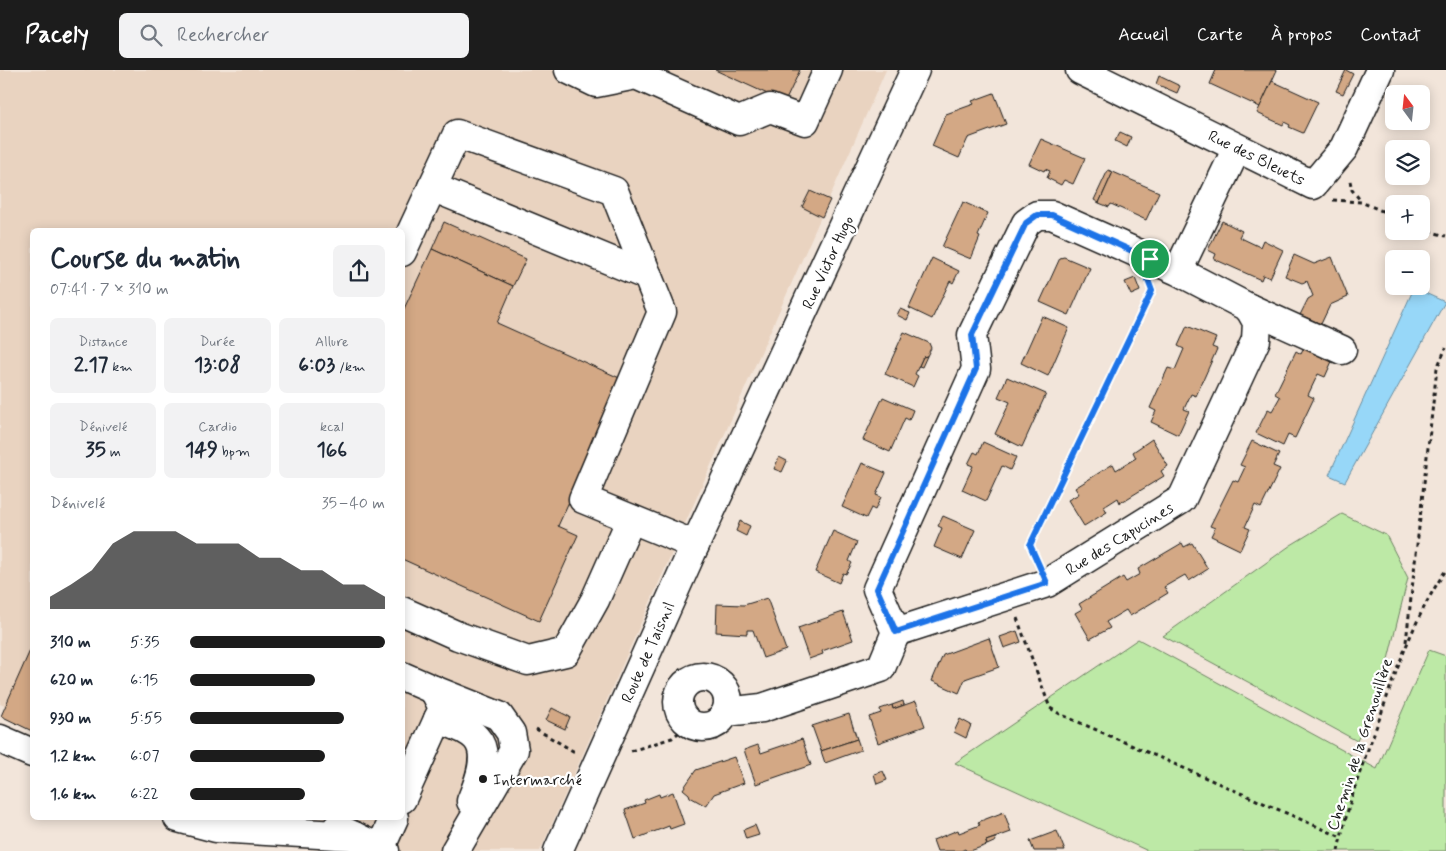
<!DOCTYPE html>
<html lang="fr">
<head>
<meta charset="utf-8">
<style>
	:root { --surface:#fff; --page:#f2f2f3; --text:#1f2937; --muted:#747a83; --accent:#1c1c1c }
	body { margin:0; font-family:Mynerve,sans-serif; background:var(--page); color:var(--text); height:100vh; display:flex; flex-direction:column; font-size:19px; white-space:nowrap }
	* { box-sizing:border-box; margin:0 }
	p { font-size:16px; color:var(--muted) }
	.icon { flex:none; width:28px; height:28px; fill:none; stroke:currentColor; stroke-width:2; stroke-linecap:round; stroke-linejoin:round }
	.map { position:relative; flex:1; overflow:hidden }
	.drawer { position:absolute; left:30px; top:158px; width:375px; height:592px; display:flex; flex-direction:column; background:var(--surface); border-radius:8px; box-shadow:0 2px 12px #0003 }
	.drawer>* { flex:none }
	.needle { width:32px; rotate:345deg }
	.tools { position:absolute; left:1385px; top:15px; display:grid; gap:10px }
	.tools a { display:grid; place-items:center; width:45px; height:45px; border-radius:8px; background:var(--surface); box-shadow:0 2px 12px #0003; font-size:25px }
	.pin { position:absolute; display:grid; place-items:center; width:42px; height:42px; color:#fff; margin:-21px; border:2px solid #fff; border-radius:50%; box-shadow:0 1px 5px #0007 }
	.round { display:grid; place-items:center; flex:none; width:52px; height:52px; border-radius:8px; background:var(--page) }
	.overview { display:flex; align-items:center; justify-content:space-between; height:85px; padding:0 20px }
	h1 { font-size:28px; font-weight:800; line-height:38px }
	.stats { display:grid; grid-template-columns:repeat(3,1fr); gap:8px; height:85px; padding:5px 20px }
	.stats div { display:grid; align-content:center; border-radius:8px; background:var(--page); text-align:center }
	.stats b { font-size:21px; font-weight:800 }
	.stats small { font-size:14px; font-weight:400 }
	.stats p { font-size:14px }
	.chart { height:140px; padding:10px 20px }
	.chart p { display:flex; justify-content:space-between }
	.chart svg { width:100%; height:90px; margin-top:5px; fill:var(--accent); opacity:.7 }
	ul { padding:0 20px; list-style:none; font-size:16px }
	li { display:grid; grid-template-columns:80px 60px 1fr; align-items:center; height:38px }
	li i { height:12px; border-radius:6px; background:var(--accent) }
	header { display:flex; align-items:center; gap:30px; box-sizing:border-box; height:70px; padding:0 25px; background:var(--accent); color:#fff }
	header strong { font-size:24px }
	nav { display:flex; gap:28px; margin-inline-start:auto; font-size:18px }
	.search { width:350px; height:45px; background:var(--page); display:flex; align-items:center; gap:12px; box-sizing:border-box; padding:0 18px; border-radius:8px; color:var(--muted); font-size:19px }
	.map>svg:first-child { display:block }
	.built { fill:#e9d3c0 }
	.green { fill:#bde9a6; stroke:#6c8261 }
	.water { fill:#97d7f8; stroke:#668ca0 }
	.building { fill:#d3a885; stroke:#1c1c1c }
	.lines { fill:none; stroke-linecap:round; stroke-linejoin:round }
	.minor-casing { stroke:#1c1c1c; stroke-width:31 }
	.path { stroke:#1c1c1c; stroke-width:3; stroke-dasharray:4 4; stroke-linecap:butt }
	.minor { stroke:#fff; stroke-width:28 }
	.route-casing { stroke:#fff; stroke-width:10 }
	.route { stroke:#1a73e8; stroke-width:6 }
	.poi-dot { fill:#1c1c1c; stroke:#fff; stroke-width:2 }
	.labels { text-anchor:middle; stroke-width:4.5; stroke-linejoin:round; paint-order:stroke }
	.street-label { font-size:16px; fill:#1c1c1c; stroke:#fff }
	.poi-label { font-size:16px; fill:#1c1c1c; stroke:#fff; text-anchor:start }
</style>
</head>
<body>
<header>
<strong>Pacely</strong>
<div class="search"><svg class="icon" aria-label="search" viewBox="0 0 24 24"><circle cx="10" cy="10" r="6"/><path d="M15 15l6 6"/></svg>Rechercher</div>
<nav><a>Accueil</a><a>Carte</a><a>À propos</a><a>Contact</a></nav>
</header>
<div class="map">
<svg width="1446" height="781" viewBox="0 0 1446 781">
	<rect width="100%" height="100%" fill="#f2e5da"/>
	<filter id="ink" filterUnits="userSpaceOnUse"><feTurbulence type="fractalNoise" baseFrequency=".02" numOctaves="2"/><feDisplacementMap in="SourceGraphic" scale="10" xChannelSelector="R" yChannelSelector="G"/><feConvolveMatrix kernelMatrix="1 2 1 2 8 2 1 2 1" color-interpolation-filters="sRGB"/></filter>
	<g filter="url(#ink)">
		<!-- built -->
		<polygon class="built" points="0,0 886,0 540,781 357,781 276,748 402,748 402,160 32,160 32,647 0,634"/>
		<!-- green -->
		<g class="green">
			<polygon points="1342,444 1386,465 1408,508 1381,618 1357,671 1163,566 1291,475"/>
			<polygon points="1138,569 1377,699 1429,580 1446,586 1446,781 1148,781 955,693"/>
		</g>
		<!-- water -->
		<polygon class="water" points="1414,218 1445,232 1345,412 1329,405"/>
		<!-- building -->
		<g class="building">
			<polygon points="715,0 800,0 785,32"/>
			<polygon points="1216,0 1277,0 1260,37 1210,14"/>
			<polygon points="1346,0 1353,4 1343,24 1336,21"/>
			<polygon points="1159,6 1180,16 1177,23 1156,14"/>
			<polygon points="1272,11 1318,32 1303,63 1289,57 1290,55 1284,52 1283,55 1257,43"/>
			<polygon points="994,23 1006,54 968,68 959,88 932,76 946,44 974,34 972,31"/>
			<polygon points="1120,62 1131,67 1127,77 1115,71"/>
			<polygon points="1041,69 1085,88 1073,114 1064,110 1061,115 1047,108 1050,101 1045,99 1044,101 1029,94"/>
			<polygon points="1108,100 1113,102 1099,133 1094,130"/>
			<polygon points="1113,102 1159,122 1146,150 1111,134 1109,137 1099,133"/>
			<polygon points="810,121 830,130 822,147 802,137"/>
			<polygon points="963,132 988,143 978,166 980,167 971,189 942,177"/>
			<polygon points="1222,151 1242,161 1239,167 1260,177 1263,170 1283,180 1270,208 1263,205 1261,210 1214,189 1216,184 1208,180"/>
			<polygon points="444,152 526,189 513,216 432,179"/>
			<polygon points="432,179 513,216 497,253 624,310 558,456 578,465 539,551 402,489 402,243"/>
			<polygon points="1294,185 1314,194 1332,187 1348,227 1330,235 1321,254 1300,245 1308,229 1313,226 1307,211 1302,213 1285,206"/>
			<polygon points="1064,187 1090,198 1069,245 1040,232 1060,188"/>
			<polygon points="932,188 959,201 953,213 950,211 932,249 909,238"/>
			<polygon points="1135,208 1140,221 1131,225 1125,212"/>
			<polygon points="900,239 910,243 907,250 897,245"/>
			<polygon points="1042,246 1069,258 1048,306 1021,293"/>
			<polygon points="1187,256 1216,268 1212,277 1217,279 1196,326 1191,324 1184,339 1189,341 1178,365 1151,352 1156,341 1150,338 1168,298 1175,300 1184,279 1178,276"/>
			<polygon points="904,262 929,273 931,278 927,286 923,287 915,304 918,306 913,317 885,304"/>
			<polygon points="1305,276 1333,289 1325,307 1318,304 1308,325 1314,328 1295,368 1288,365 1283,376 1256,363 1268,339 1272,341 1280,327 1275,324 1296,281 1301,284"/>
			<polygon points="927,286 922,297 919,296 923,287"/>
			<polygon points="1007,307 1046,324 1022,377 995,364 1010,332 998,327"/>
			<polygon points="883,327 913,340 909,350 905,348 890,382 863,370"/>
			<polygon points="1152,369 1168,396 1161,401 1164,406 1120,433 1118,428 1104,437 1107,442 1084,456 1068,430 1079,424 1075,418 1113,394 1116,400 1136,388 1133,382"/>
			<polygon points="1252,371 1279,384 1273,396 1280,399 1261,438 1255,435 1245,457 1250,459 1240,480 1211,466 1215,458 1210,456 1233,410 1238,412 1245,397 1240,395"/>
			<polygon points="983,372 1016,387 1010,400 1002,396 986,431 962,420 973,396 968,394 974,382 978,384"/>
			<polygon points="779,387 787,391 782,402 774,399"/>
			<polygon points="862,393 886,403 876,425 881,427 875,440 871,438 866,448 842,437"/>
			<polygon points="943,446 975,460 962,489 934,477 942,458 938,456"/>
			<polygon points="740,451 750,456 746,466 736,461"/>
			<polygon points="833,461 857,472 849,491 852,493 846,504 843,503 839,513 815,502"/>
			<polygon points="1182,473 1184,477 1192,473 1208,499 1189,511 1185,505 1164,517 1168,523 1130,546 1126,540 1106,552 1110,558 1090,569 1075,543 1082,539 1079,534 1123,507 1126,512 1140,504 1138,499"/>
			<polygon points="767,528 786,580 763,588 753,560 747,560 747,564 716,562 717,534 744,535"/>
			<polygon points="843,542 853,570 822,581 823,584 809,589 798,558"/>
			<polygon points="1017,561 1021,572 1004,578 1000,567"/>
			<polygon points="989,568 999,597 965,609 959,623 932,611 943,585"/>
			<polygon points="32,576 32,661 1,646"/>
			<polygon points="903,631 904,635 893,639 892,635"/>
			<polygon points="916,631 925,656 878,673 869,647 881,643 880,639 892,635 893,639"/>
			<polygon points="552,638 570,647 565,659 546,650"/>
			<polygon points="849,644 857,669 821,681 812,656"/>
			<polygon points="960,649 971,655 966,668 954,662"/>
			<polygon points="802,669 811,695 756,714 744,680 758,675 761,683"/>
			<polygon points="857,669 861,680 825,693 821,681"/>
			<polygon points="734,687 744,713 714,724 706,736 690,727 689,724 683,719 696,700"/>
			<polygon points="883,701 887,710 877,714 874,704"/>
			<polygon points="673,722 684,754 670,759 669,756 635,769 625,740 645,733 644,730 659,724 660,727"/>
			<polygon points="1004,742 1011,762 986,771 987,775 970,781 966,781 965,779 961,781 937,781 933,770 958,760 959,763 980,755 978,752"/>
			<polygon points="755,755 759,765 746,769 743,760"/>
			<polygon points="1057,761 1065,781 1034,781 1030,771"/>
			<polygon points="995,768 996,771 987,775 986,771"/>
		</g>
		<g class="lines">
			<!-- minor casing -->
			<g class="minor-casing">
				<g id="minor">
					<polyline points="569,0 596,13 636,5 739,51 770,38 805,51 828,0"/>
					<polyline points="1080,0 1313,115 1344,78 1380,0"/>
					<polyline points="432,117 648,206"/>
					<polyline points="402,182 457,64 614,121 662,242 583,429 695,475"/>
					<polyline points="1178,201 1052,145 1037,145 1026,153 972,265 976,299 877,519 896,562 1047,513 1182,429 1256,270 1257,252 1249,238 1178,201 1237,78"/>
					<polyline points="1249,238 1342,280"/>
					<polyline points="402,541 458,566 528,591 566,582 595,530 631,449"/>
					<polyline points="402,606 434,620 443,638 402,729"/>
					<circle cx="703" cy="632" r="25"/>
					<polyline points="434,620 499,646 511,663 514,680 455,781"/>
					<polyline points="726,642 762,638 881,598 896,562"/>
					<path d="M438,649C451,654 467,658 476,668C491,684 478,714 471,731"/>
					<polyline points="0,669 32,683"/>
					<polyline points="178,748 216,758 354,766"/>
					<polyline points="337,758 385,781"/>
					<polyline points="380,779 394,748"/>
					<polyline points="558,781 695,475 915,0"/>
				</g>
			</g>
			<!-- path -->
			<g class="path">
				<polyline points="1350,111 1352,120 1361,131"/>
				<polyline points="1333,130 1361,132 1394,146"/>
				<polyline points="1421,159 1446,166"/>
				<polyline points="1037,489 1031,475 1152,221 1151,217"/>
				<polyline points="1017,548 1050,638 1060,644 1341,767"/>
				<polyline points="1406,572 1437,298 1446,278"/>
				<polyline points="536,659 573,681 576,681"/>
				<polyline points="631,681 672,668 691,653"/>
				<path d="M1338,781C1347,736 1363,692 1379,650C1397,598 1415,546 1446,500"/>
			</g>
			<!-- minor -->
			<use href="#minor" class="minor"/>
		</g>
	</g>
	<g class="lines" filter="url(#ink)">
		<!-- route casing -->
		<g class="route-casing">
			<polygon id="route" points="1037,145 1052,145 1150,189 1145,202 1152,221 1030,475 1047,513 896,562 877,519 976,299 972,265 1026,153"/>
		</g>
		<!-- route -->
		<use href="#route" class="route"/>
	</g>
	<!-- markers -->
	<circle class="poi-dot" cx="483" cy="709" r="5"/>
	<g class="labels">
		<!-- street labels -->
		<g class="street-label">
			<text transform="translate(1257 87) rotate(26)" y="6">Rue des Bleuets</text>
			<text transform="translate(827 192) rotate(-65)" y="6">Rue Victor Hugo</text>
			<text transform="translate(1119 468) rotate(-32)" y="6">Rue des Capucines</text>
			<text transform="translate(647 582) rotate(-66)" y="6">Route de Taisnil</text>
			<text transform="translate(1359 674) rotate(-72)" y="6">Chemin de la Grenouillère</text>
		</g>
		<!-- poi labels -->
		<g class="poi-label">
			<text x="493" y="715">Intermarché</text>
		</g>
	</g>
</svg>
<div class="tools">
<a><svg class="needle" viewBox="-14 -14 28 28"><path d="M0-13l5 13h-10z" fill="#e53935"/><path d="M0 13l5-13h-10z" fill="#747a83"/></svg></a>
<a><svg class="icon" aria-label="layers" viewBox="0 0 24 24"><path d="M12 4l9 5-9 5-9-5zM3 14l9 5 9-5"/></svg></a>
<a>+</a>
<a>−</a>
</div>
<div class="pin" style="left:1150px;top:189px;background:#1e9e55"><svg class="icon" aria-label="arrive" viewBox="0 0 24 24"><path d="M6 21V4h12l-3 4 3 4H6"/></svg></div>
<section class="drawer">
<div class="overview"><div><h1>Course du matin</h1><p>07:41 · 7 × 310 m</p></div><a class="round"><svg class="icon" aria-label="share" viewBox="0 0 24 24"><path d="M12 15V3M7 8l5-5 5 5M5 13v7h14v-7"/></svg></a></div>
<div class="stats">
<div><p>Distance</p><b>2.17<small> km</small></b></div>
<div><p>Durée</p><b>13:08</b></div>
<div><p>Allure</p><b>6:03<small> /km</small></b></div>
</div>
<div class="stats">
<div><p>Dénivelé</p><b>35<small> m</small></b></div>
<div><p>Cardio</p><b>149<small> bpm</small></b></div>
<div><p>kcal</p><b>166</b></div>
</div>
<div class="chart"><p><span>Dénivelé</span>35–40 m</p>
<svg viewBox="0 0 160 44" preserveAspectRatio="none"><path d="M0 44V38L10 32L20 25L30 12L40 6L50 6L60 6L70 12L80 12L90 12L100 19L110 19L120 25L130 25L140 32L150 32L160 38V44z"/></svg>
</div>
<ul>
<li><b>310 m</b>5:35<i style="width:100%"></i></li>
<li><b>620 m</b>6:15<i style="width:64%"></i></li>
<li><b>930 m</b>5:55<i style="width:79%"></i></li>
<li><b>1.2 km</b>6:07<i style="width:69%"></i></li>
<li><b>1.6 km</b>6:22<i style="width:59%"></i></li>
</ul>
</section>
</div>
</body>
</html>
